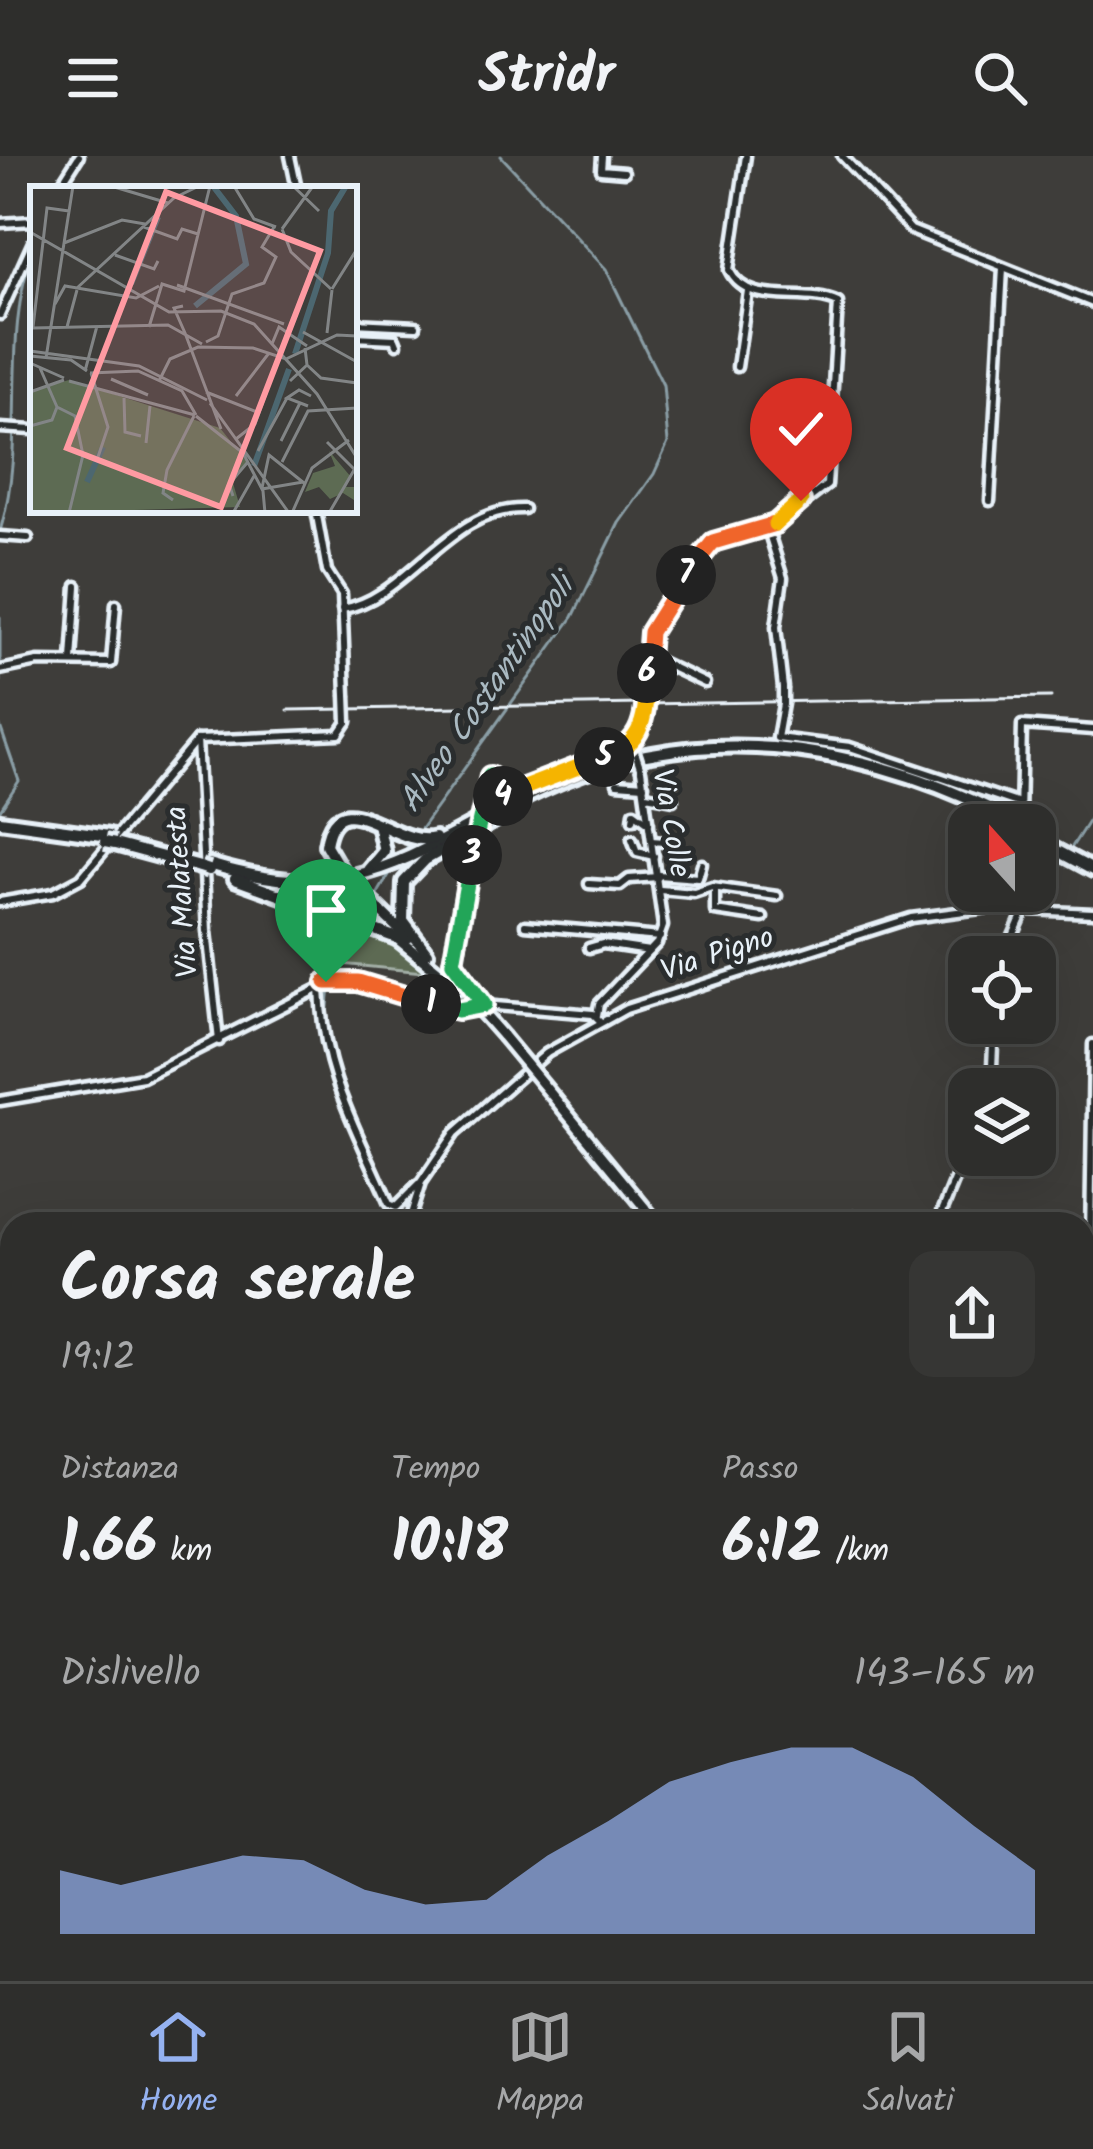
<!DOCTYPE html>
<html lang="it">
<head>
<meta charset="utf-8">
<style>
	:root { --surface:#2e2e2c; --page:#363634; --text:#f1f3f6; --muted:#a7a8a9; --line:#494a48; --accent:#95b2f1 }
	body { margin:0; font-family:Kalam,sans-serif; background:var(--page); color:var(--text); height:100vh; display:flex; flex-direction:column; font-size:45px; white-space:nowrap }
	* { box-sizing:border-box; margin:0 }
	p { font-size:39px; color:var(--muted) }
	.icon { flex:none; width:66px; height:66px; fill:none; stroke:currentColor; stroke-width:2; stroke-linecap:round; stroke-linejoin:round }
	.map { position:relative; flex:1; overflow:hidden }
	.sheet { position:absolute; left:0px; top:1056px; width:1095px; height:771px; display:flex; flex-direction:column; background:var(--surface); border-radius:36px 36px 0 0; box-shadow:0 12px 48px #0002,0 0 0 3px var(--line) }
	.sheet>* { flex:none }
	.needle { width:78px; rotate:339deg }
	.fabs { position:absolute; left:948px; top:648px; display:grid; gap:24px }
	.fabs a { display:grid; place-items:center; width:108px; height:108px; border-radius:24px; background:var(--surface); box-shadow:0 12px 48px #0002,0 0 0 3px var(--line); font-size:60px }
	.pin { position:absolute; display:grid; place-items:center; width:102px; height:102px; color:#fff; margin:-123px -51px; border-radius:50% 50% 50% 0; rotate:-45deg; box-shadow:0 0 12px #0007 }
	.pin .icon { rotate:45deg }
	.km { position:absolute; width:60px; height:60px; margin:-30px; border-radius:50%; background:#222; color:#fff; font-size:33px; line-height:60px; text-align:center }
	.round { display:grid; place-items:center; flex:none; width:126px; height:126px; border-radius:24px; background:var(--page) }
	.headline { display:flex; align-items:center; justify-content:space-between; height:204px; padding:0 60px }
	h1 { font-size:66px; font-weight:600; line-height:90px }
	.stats { display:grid; grid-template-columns:repeat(3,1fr); gap:18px; height:204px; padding:12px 60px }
	.stats div { display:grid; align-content:center }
	.stats b { font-size:60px; font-weight:600 }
	.stats small { font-size:33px; font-weight:400 }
	.stats p { font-size:33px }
	.chart { height:336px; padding:24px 60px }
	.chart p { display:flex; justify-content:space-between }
	.chart svg { width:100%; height:216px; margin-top:12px; fill:var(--accent); opacity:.7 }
	header { display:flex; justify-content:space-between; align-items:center; height:156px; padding:0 60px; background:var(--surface); font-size:54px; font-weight:600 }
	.menu { display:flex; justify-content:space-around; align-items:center; height:168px; border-top:3px solid var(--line); background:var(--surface); font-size:33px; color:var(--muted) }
	.menu a { display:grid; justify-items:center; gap:6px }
	.menu .current { color:var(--accent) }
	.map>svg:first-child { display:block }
	.green { fill:#5d6b53; stroke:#a2aea6; stroke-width:3 }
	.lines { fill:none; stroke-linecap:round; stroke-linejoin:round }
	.stream { stroke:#8a9ea6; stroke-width:3 }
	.minor-casing { stroke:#e8f1f8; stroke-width:15 }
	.major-casing { stroke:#e8f1f8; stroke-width:18 }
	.highway-casing { stroke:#e8f1f8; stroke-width:20 }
	.minor { stroke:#2a2d2e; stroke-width:6 }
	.major { stroke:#2a2d2e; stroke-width:9 }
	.highway { stroke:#2a2d2e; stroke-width:10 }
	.rail { stroke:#e8f1f8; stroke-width:3 }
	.minor-bridge-casing { stroke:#e8f1f8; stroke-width:15; stroke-linecap:butt }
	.major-bridge-casing { stroke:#e8f1f8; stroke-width:18; stroke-linecap:butt }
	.highway-bridge-casing { stroke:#e8f1f8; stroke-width:20; stroke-linecap:butt }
	.minor-bridge { stroke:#2a2d2e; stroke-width:6 }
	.major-bridge { stroke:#2a2d2e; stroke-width:9 }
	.highway-bridge { stroke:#2a2d2e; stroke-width:10 }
	.split-1-casing { stroke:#fff; stroke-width:24 }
	.split-2-casing { stroke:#fff; stroke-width:24 }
	.split-3-casing { stroke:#fff; stroke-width:24 }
	.split-4-casing { stroke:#fff; stroke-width:24 }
	.split-5-casing { stroke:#fff; stroke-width:24 }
	.split-6-casing { stroke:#fff; stroke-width:24 }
	.split-7-casing { stroke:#fff; stroke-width:24 }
	.split-8-casing { stroke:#fff; stroke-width:24 }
	.split-9-casing { stroke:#fff; stroke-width:24 }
	.split-1 { stroke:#f0652b; stroke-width:15 }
	.split-2 { stroke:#22a559; stroke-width:15 }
	.split-3 { stroke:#22a559; stroke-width:15 }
	.split-4 { stroke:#22a559; stroke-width:15 }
	.split-5 { stroke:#f5b400; stroke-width:15 }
	.split-6 { stroke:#f5b400; stroke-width:15 }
	.split-7 { stroke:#f0652b; stroke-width:15 }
	.split-8 { stroke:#f0652b; stroke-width:15 }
	.split-9 { stroke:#f5b400; stroke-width:15 }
	.labels { text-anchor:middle; stroke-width:10; stroke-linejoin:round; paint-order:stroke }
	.street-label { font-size:30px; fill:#e8f1f8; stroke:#2a2d2e }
	.water-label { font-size:33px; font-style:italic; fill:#aabac2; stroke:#2a2d2e }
	.inset-river { fill:none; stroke:#4c6770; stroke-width:6 }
	.inset-road { fill:none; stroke:#828586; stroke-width:3 }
	.view { fill:#ff9aa2; fill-opacity:0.15; stroke:#ff9aa2; stroke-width:6 }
	.inset-edge { fill:none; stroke:#e8f1f8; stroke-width:6 }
</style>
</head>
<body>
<header><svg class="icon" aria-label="menu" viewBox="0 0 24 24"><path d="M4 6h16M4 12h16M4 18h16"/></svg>Stridr<svg class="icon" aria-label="search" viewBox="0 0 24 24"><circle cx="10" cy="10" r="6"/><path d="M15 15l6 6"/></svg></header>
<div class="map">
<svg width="1093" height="1825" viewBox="0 0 1093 1825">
	<rect width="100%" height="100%" fill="#3e3d3a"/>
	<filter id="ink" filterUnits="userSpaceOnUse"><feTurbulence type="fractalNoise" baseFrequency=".00833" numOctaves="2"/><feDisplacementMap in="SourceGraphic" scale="24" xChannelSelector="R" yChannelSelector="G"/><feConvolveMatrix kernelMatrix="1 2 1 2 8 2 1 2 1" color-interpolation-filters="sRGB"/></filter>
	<g filter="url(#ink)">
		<!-- green -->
		<g class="green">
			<polygon points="360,772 423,807 472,849 442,849 445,837 423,816 341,808"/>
			<polygon points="12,1411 12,1815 1083,1815 1083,1424 1093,1430 1093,1825 0,1825 0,1412"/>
		</g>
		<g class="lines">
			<!-- stream -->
			<g class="stream">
				<path d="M0,375C28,284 0,184 33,95"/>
				<polyline points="0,461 0,540"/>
				<polyline points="0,570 19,625 0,654"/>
				<polyline points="418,677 573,461 619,367 654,318 668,287 663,229 606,113 501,0"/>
				<polyline points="1068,697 1093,658"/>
				<polyline points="400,701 412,685"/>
				<polyline points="375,742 395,709"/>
				<polyline points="1033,751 1063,705"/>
				<polyline points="1000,801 1014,770"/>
				<polyline points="333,822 358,771"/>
				<polyline points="326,869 330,831"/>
				<polyline points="354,963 387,1033 396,1068"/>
				<polyline points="203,1815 204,1825"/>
			</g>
			<!-- minor casing -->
			<g class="minor-casing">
				<g id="minor">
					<polyline points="290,0 297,33"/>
					<polyline points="602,0 601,14 624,16"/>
					<polyline points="842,0 911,74 1093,147"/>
					<polyline points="58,33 79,0"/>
					<polyline points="0,67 33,65"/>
					<polyline points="0,159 33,86"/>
					<polyline points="354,167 416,170"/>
					<polyline points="354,181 395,183 397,188"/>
					<polyline points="737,211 748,135"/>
					<polyline points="0,272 33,274"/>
					<polyline points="990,345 1003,112"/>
					<polyline points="316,354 327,415 342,438 346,539"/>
					<polyline points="768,374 783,422 776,471 783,532"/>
					<polyline points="0,380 28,382"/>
					<path d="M342,453C406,444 450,351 524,353"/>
					<polyline points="648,500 705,527"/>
					<polyline points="72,504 77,430"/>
					<polyline points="0,514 38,506 111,507 116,448"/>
					<path d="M647,529L650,476L706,393L717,385L768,374L827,329L838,147C805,131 748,153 729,114L746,0"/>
					<polyline points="783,548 777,582 850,591 1020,648"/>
					<polyline points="490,620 494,637 504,639 623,595 645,569"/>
					<polyline points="617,627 644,629"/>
					<polyline points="646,639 673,644"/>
					<polyline points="482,651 490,620"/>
					<polyline points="1020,662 1022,569 1093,574"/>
					<polyline points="633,664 634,656 649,667"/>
					<polyline points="632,683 637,696 654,700"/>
					<polyline points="651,685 665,686"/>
					<polyline points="473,694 453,805 468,820 483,849"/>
					<polyline points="658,719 698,722 702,708"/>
					<polyline points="589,728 620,730 629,723 658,721"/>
					<polyline points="715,732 715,755 763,762"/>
					<polyline points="660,734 694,737 712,731 777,740"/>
					<polyline points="0,746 53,737 81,722 197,584"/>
					<polyline points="1009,753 1013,735"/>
					<polyline points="525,769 660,781"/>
					<polyline points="589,792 603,788 649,795"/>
					<polyline points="1004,801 1024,755"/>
					<path d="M320,833C323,920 356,971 389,1048L396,1051L418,1029"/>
					<polyline points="597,859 599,848 657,787 663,770 641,614"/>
					<polyline points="219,885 207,775 197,584 339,578 347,566"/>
					<polyline points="991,933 994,867"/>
					<polyline points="0,945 143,921 336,824 458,854 483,849 593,858 600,865"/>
					<polyline points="855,1060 869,1068"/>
					<polyline points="408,1068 421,1027 455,977 547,897 626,853 911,762 988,752 1093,757"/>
					<polyline points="937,1068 969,990"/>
					<polyline points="0,1119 5,1118"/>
					<polyline points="1089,1152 1093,888"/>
					<polyline points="1083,1257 1093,1245"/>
					<polyline points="1083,1322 1093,1317"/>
					<polyline points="0,1343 12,1353"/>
					<polyline points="0,1414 12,1413"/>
					<polyline points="1083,1533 1093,1531"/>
					<polyline points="1083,1650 1093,1647"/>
					<polyline points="1093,1653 1088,1660 1093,1696"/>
					<polyline points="0,1665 12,1678"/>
					<polyline points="100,1815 107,1825"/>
					<polyline points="704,1815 709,1825"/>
				</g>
			</g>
			<!-- major casing -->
			<g class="major-casing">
				<g id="major">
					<polyline points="480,854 503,880"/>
					<polyline points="556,944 658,1068"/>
					<polyline points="0,1285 12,1280"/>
					<polyline points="1083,1427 1093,1433"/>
				</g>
			</g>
			<!-- highway casing -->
			<g class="highway-casing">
				<g id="highway">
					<polyline points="0,665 109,680"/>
					<polyline points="1035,683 1093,714"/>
					<polyline points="115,688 200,711"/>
					<path d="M209,708C375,759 423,681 566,623C719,561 882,594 1022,669"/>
					<polyline points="368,714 384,695 378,668"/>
					<path d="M343,718L326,689C337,620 395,694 435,682"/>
					<polyline points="235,723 397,782 457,831"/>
					<polyline points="375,750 408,782"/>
					<polyline points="427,797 403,765 404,726 425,704 495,664"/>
				</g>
			</g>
			<!-- minor -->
			<use href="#minor" class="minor"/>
			<!-- major -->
			<use href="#major" class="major"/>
			<!-- highway -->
			<use href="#highway" class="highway"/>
			<!-- rail -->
			<g class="rail">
				<polyline points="288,554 1051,541"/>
				<polyline points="0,1192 12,1189"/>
				<polyline points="1083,1405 1093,1410"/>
			</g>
			<!-- minor-bridge casing -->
			<g class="minor-bridge-casing">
				<g id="minor-bridge">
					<polyline points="647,529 647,562"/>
					<polyline points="783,532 783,548"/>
					<polyline points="346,539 347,566"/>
					<polyline points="635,596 641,614"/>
					<polyline points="1019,669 1020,662"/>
					<polyline points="473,694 482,651"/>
				</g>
			</g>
			<!-- major-bridge casing -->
			<g class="major-bridge-casing">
				<g id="major-bridge">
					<polyline points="471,845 480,854"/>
					<polyline points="503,880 556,944"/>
				</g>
			</g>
			<!-- highway-bridge casing -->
			<g class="highway-bridge-casing">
				<g id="highway-bridge">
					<polyline points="105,686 115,688"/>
					<polyline points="200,711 209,714"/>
					<polyline points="343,718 375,750"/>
				</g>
			</g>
			<!-- minor-bridge -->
			<use href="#minor-bridge" class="minor-bridge"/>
			<!-- major-bridge -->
			<use href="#major-bridge" class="major-bridge"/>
			<!-- highway-bridge -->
			<use href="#highway-bridge" class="highway-bridge"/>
		</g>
	</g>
	<g class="lines" filter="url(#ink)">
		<!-- split-1 casing -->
		<g class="split-1-casing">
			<polyline id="split-1" points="326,826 358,826 431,848"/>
		</g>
		<!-- split-2 casing -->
		<g class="split-2-casing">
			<polyline id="split-2" points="431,848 458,854 484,849 453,806"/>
		</g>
		<!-- split-3 casing -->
		<g class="split-3-casing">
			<polyline id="split-3" points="453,806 472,699"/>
		</g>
		<!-- split-4 casing -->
		<g class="split-4-casing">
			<polyline id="split-4" points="472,699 490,620 494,637 503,640"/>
		</g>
		<!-- split-5 casing -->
		<g class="split-5-casing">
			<polyline id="split-5" points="503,640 604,601"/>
		</g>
		<!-- split-6 casing -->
		<g class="split-6-casing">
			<path id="split-6" d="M604,601C646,589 646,556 647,517"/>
		</g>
		<!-- split-7 casing -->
		<g class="split-7-casing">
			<polyline id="split-7" points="647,517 650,476 686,419"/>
		</g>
		<!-- split-8 casing -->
		<g class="split-8-casing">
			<polyline id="split-8" points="686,419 713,386 775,368"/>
		</g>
		<!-- split-9 casing -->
		<g class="split-9-casing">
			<polyline id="split-9" points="775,368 801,345"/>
		</g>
		<!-- split-1 -->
		<use href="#split-1" class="split-1"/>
		<!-- split-2 -->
		<use href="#split-2" class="split-2"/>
		<!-- split-3 -->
		<use href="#split-3" class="split-3"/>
		<!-- split-4 -->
		<use href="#split-4" class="split-4"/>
		<!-- split-5 -->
		<use href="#split-5" class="split-5"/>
		<!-- split-6 -->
		<use href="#split-6" class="split-6"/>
		<!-- split-7 -->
		<use href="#split-7" class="split-7"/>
		<!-- split-8 -->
		<use href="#split-8" class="split-8"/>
		<!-- split-9 -->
		<use href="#split-9" class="split-9"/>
	</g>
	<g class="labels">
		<!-- street labels -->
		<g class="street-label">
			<text transform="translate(672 667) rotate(80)" y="10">Via Colle</text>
			<text transform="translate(181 736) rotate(-94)" y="10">Via Malatesta</text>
			<text transform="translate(717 797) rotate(-18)" y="10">Via Pigno</text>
		</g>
		<!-- water labels -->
		<g class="water-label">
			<text transform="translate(485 537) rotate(-55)" y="12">Alveo Costantinopoli</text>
		</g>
	</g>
	<!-- overview -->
	<g transform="translate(30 30)">
		<rect width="327" height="327" fill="#3e3d3a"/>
		<path d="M39,194L190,242L217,276L203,297L210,321L0,327V205ZM299,265L321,291L316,301H327V316L313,307L300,313L289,301L275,306L283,287L305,280Z" fill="#5d6b53"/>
		<path class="inset-river" d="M101,98L128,31M165,120L216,78L206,30L183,0M265,168L298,67L301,25L316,0M224,280L259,183M57,296L73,261"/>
		<path class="inset-road" d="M81,0L138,17M204,0L224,33L246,41M263,0L289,25M114,41L147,53L152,43L168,48M252,43L261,66L301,103M252,43L283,0M0,46L139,126L191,125L224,138L287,208L327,272M34,57L92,34L115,38M85,69L124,83L128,75M147,99L254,138M47,102L106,112L129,100M302,103L327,63M25,118L35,100L47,102L144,12L169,0M153,120L144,122L155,147M3,141L17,22L39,25M37,141L47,104M119,141L132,98L154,105L180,0M3,142L138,139L172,158M273,146L327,176M155,147L191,243M297,147L302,104M176,156L188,150L202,108L234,97L246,71L232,61L244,41M242,158L249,141L277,160M0,165L109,180L177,214M0,170L41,174L57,185M16,172L43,0M0,177L34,192M277,179L291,192L327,197M55,185L67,140M60,187L108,185L152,205L166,229M61,187L78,241L68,271M81,193L118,209M39,195L165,229M129,195L140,173L168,161L223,162L256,173L307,149L327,150M260,195L277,179L275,162M0,206L34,194M176,206L227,226M206,210L239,167M94,212L95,246L111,250M180,217L259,327M278,220L257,212L269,204L281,210M27,221L45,230L53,269L39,327M166,230L213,267L233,305L235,327M0,240L22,234L27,221L10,182M206,253L225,238L249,171M251,255L270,217M297,256L324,283M116,257L120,220M228,265L257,212M252,276L278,225L327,222M232,302L239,269L274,297M232,303L273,296M203,310L199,298L217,277M143,314L133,307L137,284L164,230M203,327L224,290M262,327L282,282L319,254M299,327L327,279"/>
		<path class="view" d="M136,6L290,65L191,321L37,262Z"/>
		<rect width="327" height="327" class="inset-edge"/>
	</g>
</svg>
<div class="fabs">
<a><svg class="needle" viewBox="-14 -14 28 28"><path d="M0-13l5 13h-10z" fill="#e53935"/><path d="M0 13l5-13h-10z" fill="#a7a8a9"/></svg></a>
<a><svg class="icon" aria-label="locate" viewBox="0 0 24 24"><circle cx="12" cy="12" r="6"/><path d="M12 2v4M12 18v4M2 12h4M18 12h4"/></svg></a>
<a><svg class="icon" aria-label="layers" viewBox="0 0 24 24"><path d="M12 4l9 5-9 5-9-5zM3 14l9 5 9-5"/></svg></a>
</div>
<div class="pin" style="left:326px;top:826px;background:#1e9e55"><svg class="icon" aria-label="arrive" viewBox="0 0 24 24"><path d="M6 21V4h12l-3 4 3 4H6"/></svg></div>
<div class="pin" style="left:801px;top:345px;background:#d93025"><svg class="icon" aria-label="check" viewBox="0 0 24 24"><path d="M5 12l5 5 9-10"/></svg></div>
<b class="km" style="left:431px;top:848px">1</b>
<b class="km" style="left:472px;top:699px">3</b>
<b class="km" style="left:503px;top:640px">4</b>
<b class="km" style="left:604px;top:601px">5</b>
<b class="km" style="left:647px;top:517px">6</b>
<b class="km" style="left:686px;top:419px">7</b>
<section class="sheet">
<div class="headline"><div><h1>Corsa serale</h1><p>19:12</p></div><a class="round"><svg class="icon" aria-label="share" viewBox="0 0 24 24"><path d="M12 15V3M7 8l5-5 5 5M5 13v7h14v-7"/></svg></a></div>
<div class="stats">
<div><p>Distanza</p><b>1.66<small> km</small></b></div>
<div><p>Tempo</p><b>10:18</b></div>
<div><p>Passo</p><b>6:12<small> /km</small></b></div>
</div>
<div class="chart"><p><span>Dislivello</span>143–165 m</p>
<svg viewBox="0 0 160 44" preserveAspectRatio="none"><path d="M0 44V31L10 34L20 31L30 28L40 29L50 35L60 38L70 37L80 28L90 21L100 13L110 9L120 6L130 6L140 12L150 22L160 31V44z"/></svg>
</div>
</section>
</div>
<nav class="menu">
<a class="current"><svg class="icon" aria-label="home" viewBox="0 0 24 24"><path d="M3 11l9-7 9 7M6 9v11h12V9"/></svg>Home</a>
<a><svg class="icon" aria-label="map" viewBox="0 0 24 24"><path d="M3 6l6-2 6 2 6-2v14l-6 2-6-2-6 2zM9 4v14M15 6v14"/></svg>Mappa</a>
<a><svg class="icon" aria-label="saved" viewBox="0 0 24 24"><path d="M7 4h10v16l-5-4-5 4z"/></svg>Salvati</a>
</nav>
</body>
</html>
